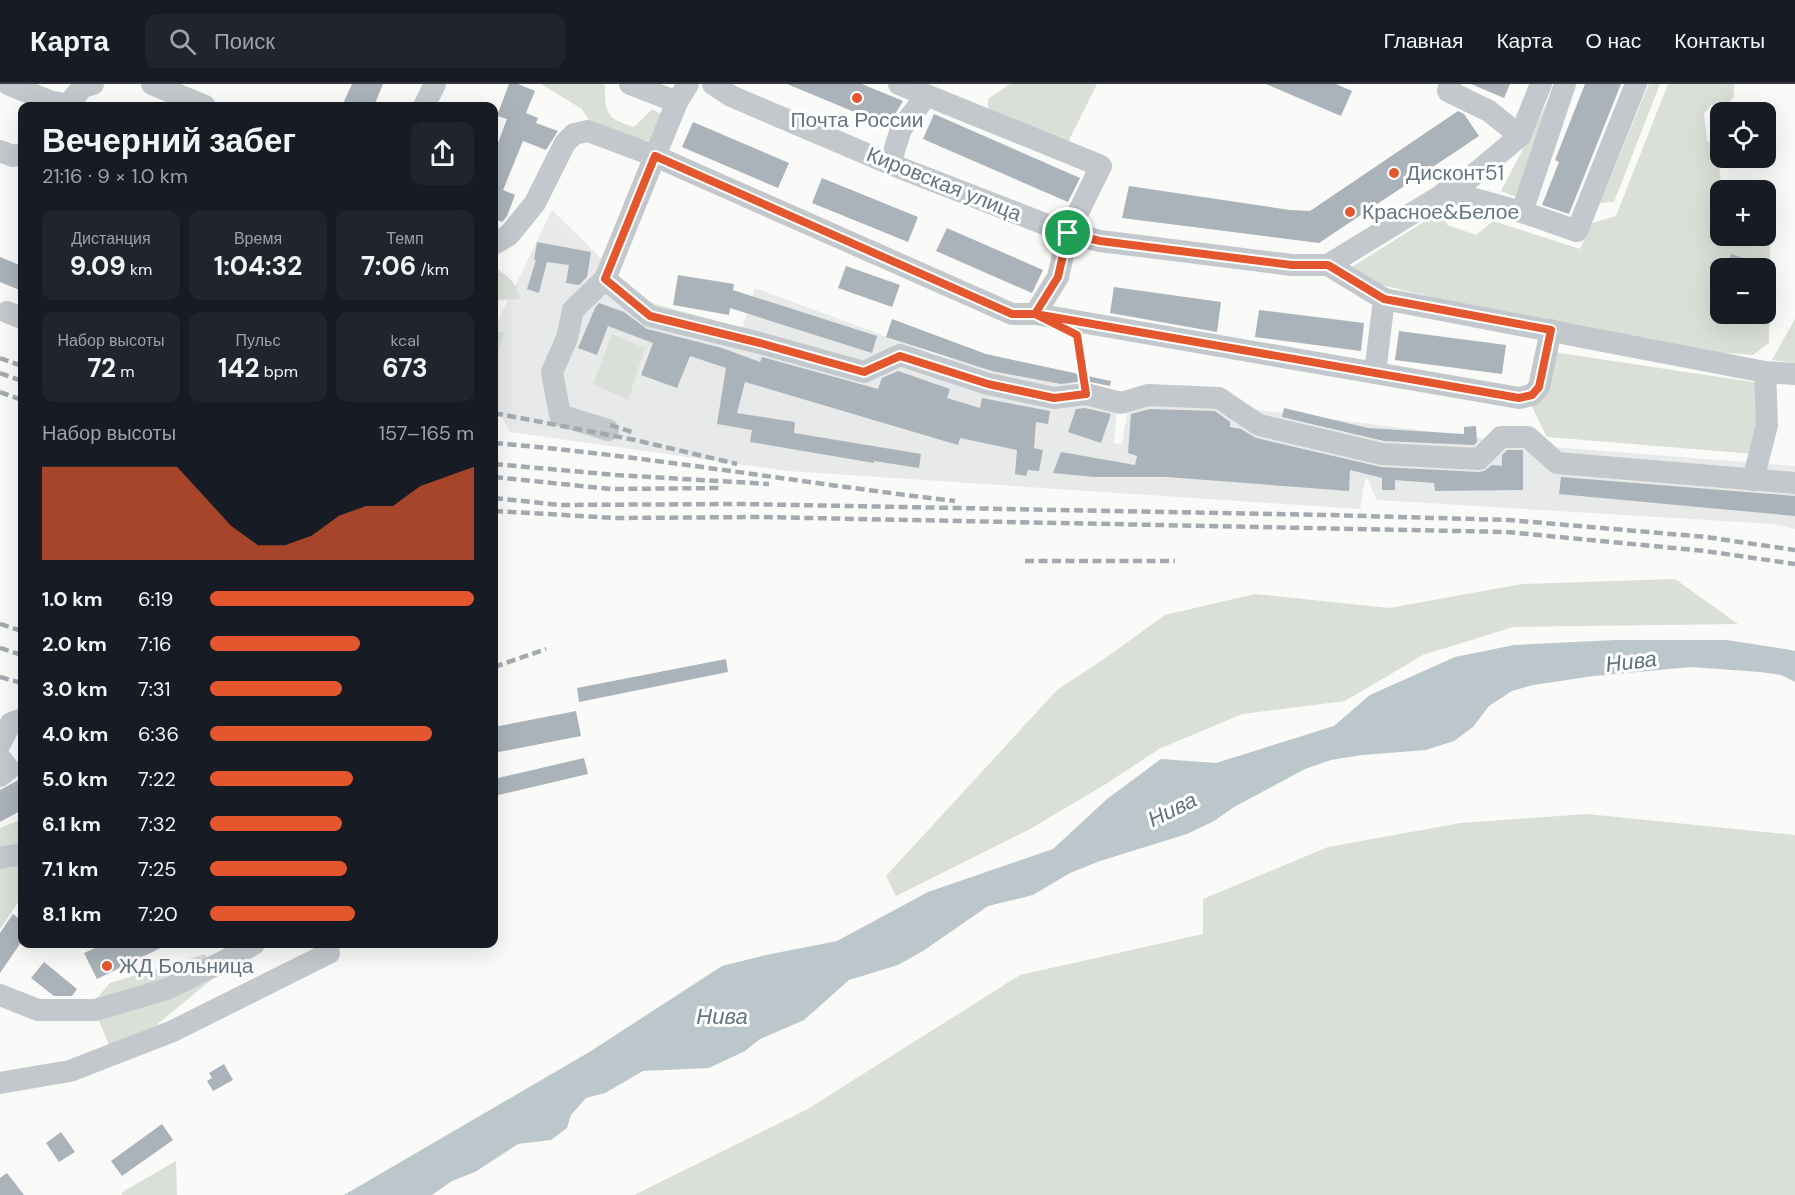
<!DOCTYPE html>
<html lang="ru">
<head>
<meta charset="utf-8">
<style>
	:root { --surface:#171b24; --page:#20242c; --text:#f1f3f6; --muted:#9ea1a6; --line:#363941; --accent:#e4572e }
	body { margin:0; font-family:"DM Sans",sans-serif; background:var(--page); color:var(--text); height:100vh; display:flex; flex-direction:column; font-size:22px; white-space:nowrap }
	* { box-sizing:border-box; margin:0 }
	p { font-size:20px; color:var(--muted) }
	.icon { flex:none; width:33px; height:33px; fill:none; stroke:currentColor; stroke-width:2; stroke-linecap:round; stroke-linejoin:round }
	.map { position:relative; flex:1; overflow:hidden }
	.panel { position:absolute; left:18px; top:18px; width:480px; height:846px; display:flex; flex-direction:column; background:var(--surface); border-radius:12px; box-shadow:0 6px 24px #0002 }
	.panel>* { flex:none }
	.controls { position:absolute; left:1710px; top:18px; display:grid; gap:12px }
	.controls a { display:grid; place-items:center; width:66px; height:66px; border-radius:12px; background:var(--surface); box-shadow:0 6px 24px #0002; font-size:30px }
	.pin { position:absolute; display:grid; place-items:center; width:51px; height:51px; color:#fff; margin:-26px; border:3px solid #fff; border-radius:50%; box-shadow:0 2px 6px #0007 }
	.round { display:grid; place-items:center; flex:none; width:63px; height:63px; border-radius:12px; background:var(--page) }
	.summary { display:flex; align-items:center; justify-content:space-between; height:102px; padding:0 24px }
	h1 { font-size:33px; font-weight:700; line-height:45px }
	.figures { display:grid; grid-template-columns:repeat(3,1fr); gap:9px; height:102px; padding:6px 24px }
	.figures div { display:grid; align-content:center; border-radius:12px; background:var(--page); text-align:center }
	.figures b { font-size:26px; font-weight:700 }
	.figures small { font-size:16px; font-weight:400 }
	.figures p { font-size:16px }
	.chart { height:168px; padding:12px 24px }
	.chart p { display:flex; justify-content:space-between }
	.chart svg { width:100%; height:108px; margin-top:6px; fill:var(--accent); opacity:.7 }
	ul { padding:0 24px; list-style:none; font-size:20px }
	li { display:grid; grid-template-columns:96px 72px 1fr; align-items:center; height:45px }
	li i { height:15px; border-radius:8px; background:var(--accent) }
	header { display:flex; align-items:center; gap:36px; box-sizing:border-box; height:84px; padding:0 30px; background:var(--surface); border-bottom:2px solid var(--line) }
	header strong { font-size:28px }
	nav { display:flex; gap:33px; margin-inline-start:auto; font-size:21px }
	.search { width:420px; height:54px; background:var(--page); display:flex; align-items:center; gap:15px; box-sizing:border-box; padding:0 21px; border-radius:12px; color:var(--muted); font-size:22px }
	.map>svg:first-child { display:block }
	.built { fill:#e8e9e9 }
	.green { fill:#dadfd7; fill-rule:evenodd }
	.water { fill:#bbc7cb }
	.building { fill:#aab3b9 }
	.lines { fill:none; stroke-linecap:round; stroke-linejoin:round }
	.path { stroke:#bbbfc2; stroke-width:3; stroke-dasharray:3 3; stroke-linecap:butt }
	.minor { stroke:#c3c8cc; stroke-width:22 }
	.rail { stroke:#a2aab0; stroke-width:4.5; stroke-dasharray:9 4.5; stroke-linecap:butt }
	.route-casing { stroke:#fff; stroke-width:12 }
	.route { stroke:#e4572e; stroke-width:8 }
	.poi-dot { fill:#e4572e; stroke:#fff; stroke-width:2 }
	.labels { text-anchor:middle; stroke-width:6; stroke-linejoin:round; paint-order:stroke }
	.poi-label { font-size:21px; fill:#657683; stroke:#fff; text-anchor:start }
	.street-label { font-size:21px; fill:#657683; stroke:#fff }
	.water-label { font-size:22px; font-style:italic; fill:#60757c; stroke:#fff }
</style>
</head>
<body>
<header>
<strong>Карта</strong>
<div class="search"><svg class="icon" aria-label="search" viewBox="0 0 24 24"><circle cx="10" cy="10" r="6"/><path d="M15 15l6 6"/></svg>Поиск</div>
<nav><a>Главная</a><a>Карта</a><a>О нас</a><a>Контакты</a></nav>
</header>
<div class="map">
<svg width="1795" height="1111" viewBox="0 0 1795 1111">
	<rect width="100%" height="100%" fill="#fafaf8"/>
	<!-- built -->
	<polygon class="built" points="552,126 643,216 742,244 755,204 939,272 1118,309 1114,359 1122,360 1130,310 1553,363 1795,382 1795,445 1774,440 1377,416 1366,392 1360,425 788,387 510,348 494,319 494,245"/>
	<!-- green -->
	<g class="green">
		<path d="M541,0H603L605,1C605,30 606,34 634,43L652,25L663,31L653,57L632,56L591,40L582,25Z"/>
		<polygon points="1010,0 1097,0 1069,56 1062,61 988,27 988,15"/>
		<polygon points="1557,0 1534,120 1501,107"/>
		<polygon points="1649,0 1660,0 1614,118 1600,119"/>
		<path d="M1668,0H1734V13L1727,21H1711L1704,30L1707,56L1717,64L1722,106L1720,152H1760L1770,160L1769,259L1753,271L1639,263L1365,197L1352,183L1441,127L1447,141L1476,151L1493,137L1580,165L1592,139L1616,132ZM1720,184H1766V230H1720Z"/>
		<path d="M494,184C509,192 516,198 520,215L497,216L495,247L504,248L496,277L494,276Z"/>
		<polygon points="1795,235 1795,279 1772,276"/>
		<polygon points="612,250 645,264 628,316 593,300"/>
		<polygon points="1553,268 1759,299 1754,370 1547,353 1532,323 1546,307"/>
		<polygon points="1675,495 1738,540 1513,543 1423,571 1345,617 1242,630 1159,665 1106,700 1030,745 896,812 886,792 1057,606 1104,575 1165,531 1255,510 1389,524 1522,500"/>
		<polygon points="1587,730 1795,751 1795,1111 634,1111 806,1026 1020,891 1203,850 1203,815 1328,763 1461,739"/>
		<polygon points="22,735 22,819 19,817 0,845 0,744"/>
		<polygon points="205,870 216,892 154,943 109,961 92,920 110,899"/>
		<polygon points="176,1077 177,1111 121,1111 124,1107"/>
	</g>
	<!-- water -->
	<polygon class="water" points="1616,556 1726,556 1791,566 1795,567 1795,598 1781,591 1760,588 1691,583 1594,592 1533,601 1512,607 1489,622 1473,643 1454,657 1426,666 1362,671 1331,676 1305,685 1234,723 1214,737 1187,750 1100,777 1070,789 1033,811 988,822 923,867 898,881 849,896 804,936 760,955 745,967 709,984 643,987 605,1009 586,1014 571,1031 567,1044 551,1056 518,1060 475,1088 452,1097 432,1111 344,1111 591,967 722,882 766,871 837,857 928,808 1053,765 1107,715 1161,675 1216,679 1334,642 1370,611 1455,573 1514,561"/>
	<!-- building -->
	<g class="building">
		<polygon points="352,0 383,0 374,22 342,22"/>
		<polygon points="509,0 518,0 535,7 526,29 538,34 536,39 558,47 546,66 523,57 503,106 515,111 507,132 502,138 494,135 494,70 507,35 497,32"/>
		<polygon points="787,0 862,0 903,17 888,42"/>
		<polygon points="1266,0 1336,0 1352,7 1341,32"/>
		<polygon points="1471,0 1510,0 1504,14"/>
		<polygon points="1585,0 1621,0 1569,130 1542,121 1559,78 1555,76"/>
		<polygon points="1458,27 1464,30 1479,52 1319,159 1122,134 1129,102 1290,126 1310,127"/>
		<polygon points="934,30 1080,94 1068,118 923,55"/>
		<polygon points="693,38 789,79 778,104 682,63"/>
		<polygon points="822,94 918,133 908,158 812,119"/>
		<polygon points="947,144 1043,186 1032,209 936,167"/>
		<polygon points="537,158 591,168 587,193 579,201 566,199 569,181 547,178 539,209 527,205 536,176 534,176"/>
		<polygon points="1731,170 1767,182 1767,184 1726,184"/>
		<polygon points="0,173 22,182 22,207 0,198"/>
		<polygon points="846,182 900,201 892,223 838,204"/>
		<polygon points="678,191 734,200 733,206 877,252 872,269 730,224 729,231 673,221"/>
		<polygon points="1114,203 1221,218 1217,248 1110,229"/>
		<polygon points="599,219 624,228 647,245 722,264 760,278 762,273 878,305 882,294 898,287 950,305 947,314 980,324 982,314 1050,327 1048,340 1036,338 1034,364 1043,366 1039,387 1028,386 1026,392 1015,390 1017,366 960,354 958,361 745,298 737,329 795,338 794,349 921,370 919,384 874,377 874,379 750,358 752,346 717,340 726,284 690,272 677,304 641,291 653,259 608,242 597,271 578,264 595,224"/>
		<polygon points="1259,226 1364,239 1361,267 1255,253"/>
		<polygon points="892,235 986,270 1111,297 1110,302 1085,297 1061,300 992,287 886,253"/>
		<polygon points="1399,247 1506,261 1502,290 1395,276"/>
		<polygon points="1085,324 1111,330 1101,359 1068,348 1076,325"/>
		<polygon points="1284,324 1368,344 1464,350 1464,343 1476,342 1477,358 1474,361 1384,357 1282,333"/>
		<polygon points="1150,325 1215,327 1230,338 1230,343 1241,345 1256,354 1381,383 1479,388 1484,387 1492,381 1502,382 1502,371 1507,366 1523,366 1523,406 1435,407 1434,399 1395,396 1395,406 1382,406 1382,394 1350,386 1349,407 1167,393 1095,393 1053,389 1061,368 1135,381 1137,372 1128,369 1131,330"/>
		<polygon points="1561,393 1795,412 1795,432 1559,410"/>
		<polygon points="726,575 728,588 579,618 577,604"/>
		<polygon points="576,627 581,652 494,669 494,643"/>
		<polygon points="584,674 588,690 494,712 494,695"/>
		<polygon points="22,694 22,726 0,738 0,706"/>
		<polygon points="13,830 22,837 22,857 0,889 0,849"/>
		<polygon points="104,860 169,860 97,895 84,869"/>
		<polygon points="44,878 77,905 72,912 54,912 31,894"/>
		<polygon points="224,980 233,996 213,1007 207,997 212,994 209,989"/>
		<polygon points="162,1040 173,1056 122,1092 111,1077"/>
		<polygon points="61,1048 75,1068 59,1078 46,1059"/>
		<polygon points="7,1089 24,1111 0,1111 0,1094"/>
	</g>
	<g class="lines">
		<!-- path -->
		<polyline class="path" points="1078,255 1083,293"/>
		<!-- minor -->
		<g class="minor">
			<polyline points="8,0 49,17 67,21 83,3 93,0"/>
			<polyline points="152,0 205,22"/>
			<polyline points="630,0 677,18"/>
			<polyline points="713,0 731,12 890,80 1068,149 1100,157 1292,181 1328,181 1470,94 1520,52 1541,0"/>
			<polyline points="899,0 1101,82 1068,149 1058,193 1035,230 1519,314 1532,311 1539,303 1551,246"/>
			<polyline points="1450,0 1448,7 1489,27 1520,52"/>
			<polyline points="1565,0 1522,128 1577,147 1636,0"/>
			<polyline points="424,22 435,0"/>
			<polyline points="0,67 13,72 22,70"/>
			<polyline points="890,80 901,45 926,12"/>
			<polyline points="1446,107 1522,128"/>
			<polyline points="494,160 509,151 535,119 565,59 574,50 588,47 655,72 1012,230 1035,230"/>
			<polyline points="1328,181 1384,215 1375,289"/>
			<polyline points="605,195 650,232 760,259 864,288 900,271 988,300 1054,314 1086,310 1121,319 1148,311 1219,314 1259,341 1382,370 1479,375 1501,353 1528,353 1557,379 1795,399"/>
			<polyline points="1384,215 1765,288 1767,341 1753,396"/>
			<polyline points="7,228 22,234"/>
			<polyline points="1765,288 1795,290"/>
			<polyline points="608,346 560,331 552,288 567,254 573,226 605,195 677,18 688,0"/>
			<polyline points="0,660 11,639 22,635"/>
			<polyline points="0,674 9,685 0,692"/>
			<polyline points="0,774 22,770"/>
			<polyline points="0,911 38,926 95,926 167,905 228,875 254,860"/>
			<polyline points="0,999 70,987 173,947 329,869"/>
		</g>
		<!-- rail -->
		<g class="rail">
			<polyline points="0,274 22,282"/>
			<polyline points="0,289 22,297"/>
			<polyline points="0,308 22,316"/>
			<polyline points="494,329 635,356 737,380"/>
			<polyline points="610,341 632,348"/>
			<path d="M494,359C648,372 801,399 955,417"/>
			<polyline points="494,380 616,391 769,400"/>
			<polyline points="494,393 611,405 723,404"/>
			<polyline points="494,414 560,421 741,420 1330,431 1509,436 1706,453 1795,466"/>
			<polyline points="494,427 616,434 760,433 1507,448 1705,467 1795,480"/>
			<polyline points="1025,477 1175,477"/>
			<polyline points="0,540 22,547"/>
			<polyline points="0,564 22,571"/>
			<polyline points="494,583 546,565"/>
			<polyline points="0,593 22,599"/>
		</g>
	</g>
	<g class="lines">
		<!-- route casing -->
		<g class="route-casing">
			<polyline id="route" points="1068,149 1058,193 1035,230 1077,251 1086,310 1054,314 988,300 900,272 864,288 760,259 650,232 605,195 655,72 1012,230 1035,230 1519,314 1532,311 1539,303 1551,246 1384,215 1328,181 1292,181 1100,157 1068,149"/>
		</g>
		<!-- route -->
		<use href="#route" class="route"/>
	</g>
	<!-- markers -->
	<g class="poi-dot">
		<circle cx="857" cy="14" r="6"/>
		<circle cx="1394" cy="89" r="6"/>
		<circle cx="1350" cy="128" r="6"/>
		<circle cx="107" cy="882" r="6"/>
	</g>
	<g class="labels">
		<!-- poi labels -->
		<g class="poi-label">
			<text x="857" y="43" text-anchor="middle">Почта России</text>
			<text x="1406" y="96">Дисконт51</text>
			<text x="1362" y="135">Красное&amp;Белое</text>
			<text x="119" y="889">ЖД Больница</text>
		</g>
		<!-- street labels -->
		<g class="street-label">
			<text transform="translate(944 100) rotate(22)" y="7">Кировская улица</text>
		</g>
		<!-- water labels -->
		<g class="water-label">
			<text transform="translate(1631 577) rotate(-7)" y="8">Нива</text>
			<text transform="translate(1172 725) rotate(-26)" y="8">Нива</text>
			<text x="722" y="940">Нива</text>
		</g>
	</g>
</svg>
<div class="controls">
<a><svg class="icon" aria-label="locate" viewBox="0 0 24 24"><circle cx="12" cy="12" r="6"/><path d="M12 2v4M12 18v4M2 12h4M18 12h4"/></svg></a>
<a>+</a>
<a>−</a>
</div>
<div class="pin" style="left:1068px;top:149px;background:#1e9e55"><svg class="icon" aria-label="arrive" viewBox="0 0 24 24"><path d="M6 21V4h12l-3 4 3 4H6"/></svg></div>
<section class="panel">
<div class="summary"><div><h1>Вечерний забег</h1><p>21:16 · 9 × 1.0 km</p></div><a class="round"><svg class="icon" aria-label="share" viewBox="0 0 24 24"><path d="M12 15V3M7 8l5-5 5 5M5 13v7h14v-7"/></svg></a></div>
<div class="figures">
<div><p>Дистанция</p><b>9.09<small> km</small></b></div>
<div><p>Время</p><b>1:04:32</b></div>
<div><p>Темп</p><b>7:06<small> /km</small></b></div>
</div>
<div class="figures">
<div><p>Набор высоты</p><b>72<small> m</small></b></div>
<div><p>Пульс</p><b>142<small> bpm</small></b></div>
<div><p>kcal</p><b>673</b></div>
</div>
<div class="chart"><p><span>Набор высоты</span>157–165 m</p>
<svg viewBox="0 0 160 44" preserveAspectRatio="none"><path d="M0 44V6L10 6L20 6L30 6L40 6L50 6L60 18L70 30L80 38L90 38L100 34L110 26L120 22L130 22L140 14L150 10L160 6V44z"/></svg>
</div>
<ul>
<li><b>1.0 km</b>6:19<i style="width:100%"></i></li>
<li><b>2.0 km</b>7:16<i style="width:57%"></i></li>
<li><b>3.0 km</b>7:31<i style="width:50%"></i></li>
<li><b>4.0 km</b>6:36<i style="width:84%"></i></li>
<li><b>5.0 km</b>7:22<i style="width:54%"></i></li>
<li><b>6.1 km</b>7:32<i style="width:50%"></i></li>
<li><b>7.1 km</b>7:25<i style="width:52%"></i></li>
<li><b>8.1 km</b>7:20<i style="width:55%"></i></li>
</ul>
</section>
</div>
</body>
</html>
